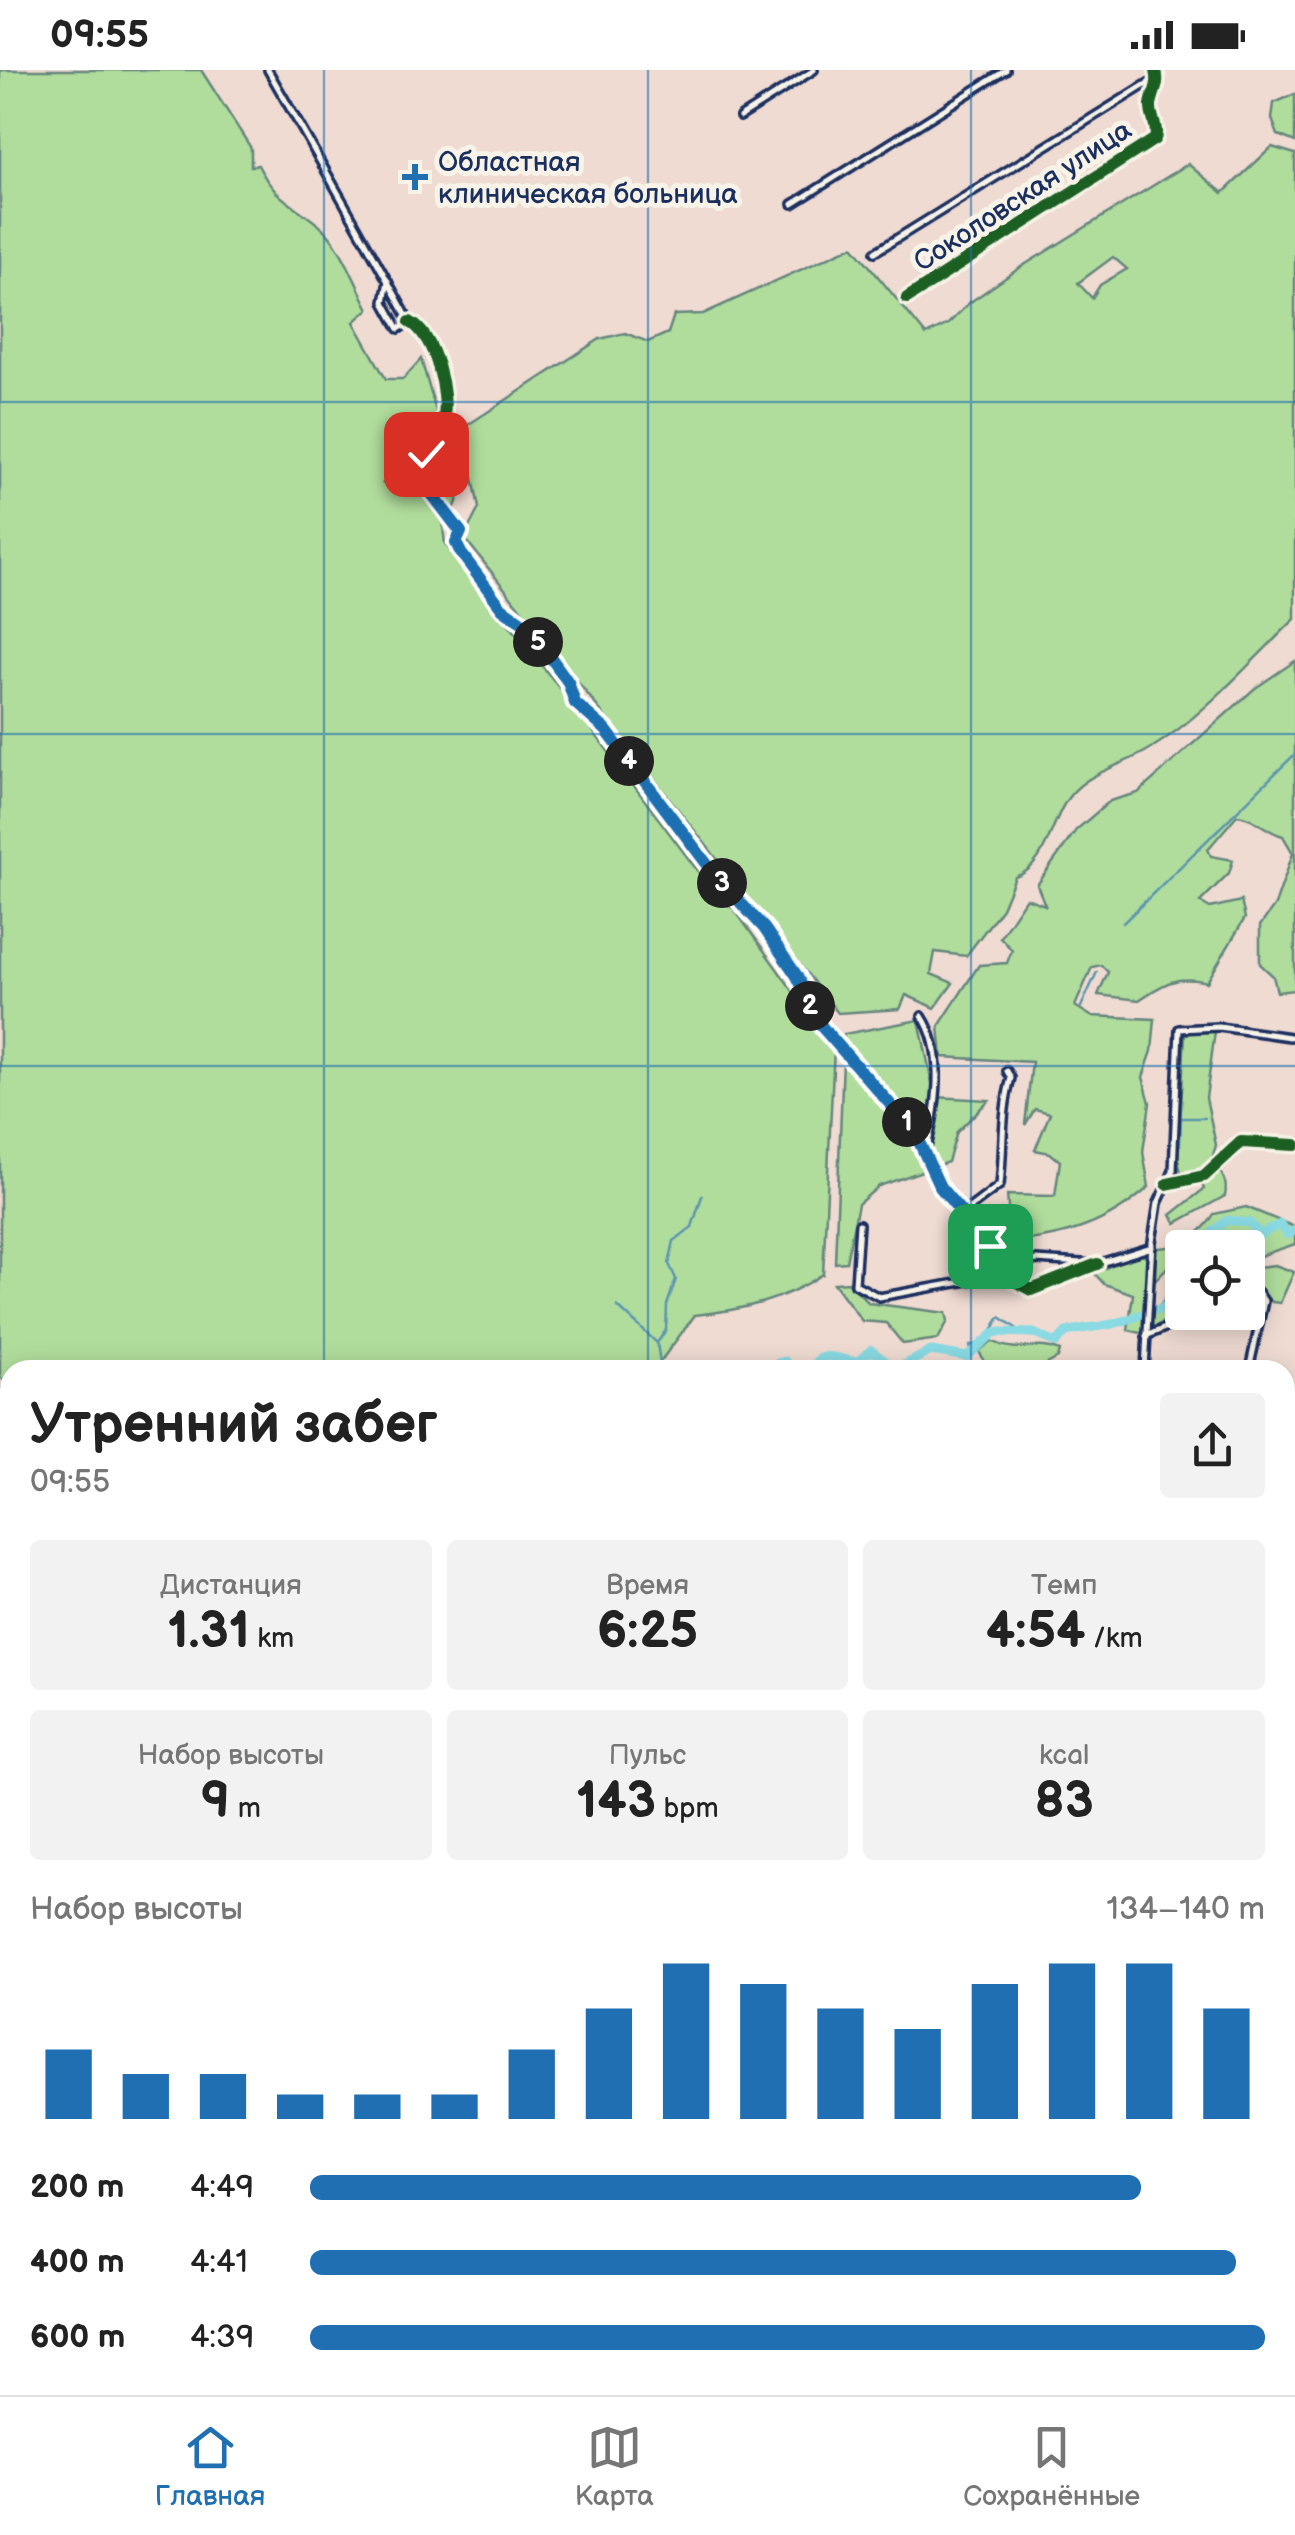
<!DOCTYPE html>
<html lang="ru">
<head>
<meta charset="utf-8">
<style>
	:root { --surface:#fff; --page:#f2f2f2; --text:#222; --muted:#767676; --line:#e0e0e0; --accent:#1f6fb2 }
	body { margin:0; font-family:"Balsamiq Sans",sans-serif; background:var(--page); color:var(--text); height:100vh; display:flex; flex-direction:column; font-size:38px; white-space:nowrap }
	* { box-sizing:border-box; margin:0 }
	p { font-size:32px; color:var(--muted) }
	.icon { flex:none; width:55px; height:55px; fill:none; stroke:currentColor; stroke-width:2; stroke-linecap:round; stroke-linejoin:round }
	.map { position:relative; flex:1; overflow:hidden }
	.details { position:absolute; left:0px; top:1290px; width:1295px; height:1035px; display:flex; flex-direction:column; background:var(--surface); border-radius:30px 30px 0 0; box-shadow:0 5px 25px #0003 }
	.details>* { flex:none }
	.tools { position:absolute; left:1165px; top:1160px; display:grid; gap:20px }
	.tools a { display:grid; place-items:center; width:100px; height:100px; border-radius:10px; background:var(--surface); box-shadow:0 5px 25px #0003; font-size:50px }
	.pin { position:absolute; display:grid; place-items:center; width:85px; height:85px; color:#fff; margin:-42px; border-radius:20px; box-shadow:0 5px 15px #0006 }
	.km { position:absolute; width:50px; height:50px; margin:-25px; border-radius:50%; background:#222; color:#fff; font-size:28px; line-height:50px; text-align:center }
	.round { display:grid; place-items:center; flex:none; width:105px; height:105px; border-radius:10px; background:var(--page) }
	.head { display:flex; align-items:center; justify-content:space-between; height:170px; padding:0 30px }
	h1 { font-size:55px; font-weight:700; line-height:75px }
	.stats { display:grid; grid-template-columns:repeat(3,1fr); gap:15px; height:170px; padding:10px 30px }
	.stats div { display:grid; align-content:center; border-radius:10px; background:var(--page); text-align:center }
	.stats b { font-size:50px; font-weight:700 }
	.stats small { font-size:28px; font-weight:400 }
	.stats p { font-size:28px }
	.chart { height:280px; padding:20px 30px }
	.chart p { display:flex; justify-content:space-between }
	.chart svg { width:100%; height:180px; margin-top:10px; stroke:var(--accent); stroke-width:6 }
	ul { padding:0 30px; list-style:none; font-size:32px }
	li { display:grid; grid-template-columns:160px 120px 1fr; align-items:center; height:75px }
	li i { height:25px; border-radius:12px; background:var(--accent) }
	.status { display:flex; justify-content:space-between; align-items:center; height:70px; padding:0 50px; background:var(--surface); direction:ltr }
	.status svg { height:28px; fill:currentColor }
	.tab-bar { display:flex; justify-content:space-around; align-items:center; height:140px; border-top:2px solid var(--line); background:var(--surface); font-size:28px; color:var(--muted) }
	.tab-bar a { display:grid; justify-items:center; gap:5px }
	.tab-bar .active { color:var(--accent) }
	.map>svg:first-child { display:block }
	.green { fill:#b0dd9c; stroke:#66867d; stroke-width:2.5; fill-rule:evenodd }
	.water { fill:#89dae3; stroke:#5d96ae; stroke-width:2.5 }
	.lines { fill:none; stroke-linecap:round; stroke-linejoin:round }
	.stream { stroke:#5d96ae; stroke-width:2.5 }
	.river { stroke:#89dae3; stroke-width:9 }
	.street-casing { stroke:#1b2f5e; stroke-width:12 }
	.secondary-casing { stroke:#1b2f5e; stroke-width:15 }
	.highway-casing { stroke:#1b2f5e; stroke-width:19 }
	.street { stroke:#f7f3e8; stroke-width:5 }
	.secondary { stroke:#f7f3e8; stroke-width:8 }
	.highway { stroke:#f7f3e8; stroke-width:11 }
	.cycleway-casing { stroke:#f7f3e8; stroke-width:19 }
	.cycleway { stroke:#1b5e20; stroke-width:12 }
	.route-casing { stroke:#fff; stroke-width:20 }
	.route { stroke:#1f6fb2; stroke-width:12 }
	.grid { fill:none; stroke:#1f6fb2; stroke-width:2.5; stroke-opacity:0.55 }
	.poi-dot { fill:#1f6fb2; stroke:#f7f3e8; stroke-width:4 }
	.labels { text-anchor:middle; stroke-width:10; stroke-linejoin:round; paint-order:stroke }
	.poi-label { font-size:28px; fill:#1b2f5e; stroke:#f7f3e8; text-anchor:start }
	.street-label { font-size:28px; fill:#1b2f5e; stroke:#f7f3e8 }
</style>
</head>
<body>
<div class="status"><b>09:55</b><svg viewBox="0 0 49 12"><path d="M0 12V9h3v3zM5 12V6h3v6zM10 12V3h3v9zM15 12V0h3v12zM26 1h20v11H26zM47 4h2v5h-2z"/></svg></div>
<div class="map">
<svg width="1295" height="2325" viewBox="0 0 1295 2325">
	<rect width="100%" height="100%" fill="#efdbd2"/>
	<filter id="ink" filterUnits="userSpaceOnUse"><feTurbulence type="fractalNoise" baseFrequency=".01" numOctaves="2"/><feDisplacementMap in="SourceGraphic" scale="20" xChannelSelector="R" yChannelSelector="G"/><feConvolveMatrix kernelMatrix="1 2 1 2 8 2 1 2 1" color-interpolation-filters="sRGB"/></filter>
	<g filter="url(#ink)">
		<!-- green -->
		<g class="green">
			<path d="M0,0H201L251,78V96L258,95C276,131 292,132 320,156C342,175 355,213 369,239L354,252L386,309H403L421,289L439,352L382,414L396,407L411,412L442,449L445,474L578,641L718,828L734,839L834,978L823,1204C784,1231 741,1240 695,1245L654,1300H10V1315L0,1307Z"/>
			<polygon points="1295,24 1295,72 1278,65 1272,49 1274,33"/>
			<path d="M1272,77L1295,84V549C1249,593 1205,645 1150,679C1128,693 1094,701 1075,720C1051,742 1049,797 1015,807L1002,838L966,886L935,882L931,904L953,913L935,938L906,925L900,939L838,943L464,467L479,438L463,358L600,269L625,263L648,272L668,263L674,245L703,244L853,176L926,265L948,254L969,233L1021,197L1188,94L1223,123ZM1113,187L1127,199L1100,215L1092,228L1078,213Z"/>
			<polygon points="450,369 461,421 452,445 429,419 426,401"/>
			<path d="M1295,591V920L1277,922L1273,906L1260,894V856L1275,835L1293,783L1283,766C1264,761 1256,747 1237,745L1208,779L1211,786L1233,790L1229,803L1200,832L1210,838L1241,831L1245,848L1207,912C1177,905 1164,913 1139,930L1098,925L1108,902L1101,895L1092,897L1075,936L1091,946L1155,949L1152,981L1143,1007L1150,1033L1143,1082L1149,1117C1108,1154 1066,1167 1011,1172L1007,1125L1055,1126L1060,1091L1050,1083L1035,1080L1050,1043L1035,1039L1025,1055L1032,992L942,987L939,956L979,895L1007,893L1012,880L1000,867L1026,828L1045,835L1037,815L1076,760L1110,731L1138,723L1254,619Z"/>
			<polygon points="919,950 935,1027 989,1030 957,1062 948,1092 879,1116 858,1134 846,1192 835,1193 844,964"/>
			<path d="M1215,961L1206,1028L1216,1075L1211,1092C1222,1102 1228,1110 1225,1126L1176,1153L1171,1145L1204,1119L1196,1102H1181L1178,1092L1185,963Z"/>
			<path d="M1246,1137L1295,1157V1174L1248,1190V1178H1182V1199L1179,1185L1154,1211V1178C1178,1179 1203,1164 1214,1144Z"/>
			<polygon points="1135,1185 1147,1186 1145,1239 1156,1240 1182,1206 1183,1243 1141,1263 1128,1260 1133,1224 1104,1214 1094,1203"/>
			<polygon points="1275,1195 1294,1202 1280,1233 1272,1232 1248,1212 1258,1197"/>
			<polygon points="848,1212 869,1233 946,1243 948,1251 938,1269 903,1274 886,1253 862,1251 834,1213"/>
			<path d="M992,1271C1021,1286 1036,1270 1060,1281L1058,1288L1036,1300H988L979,1281Z"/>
			<polygon points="0,1317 10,1324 10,1471 0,1463"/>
			<polygon points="10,1597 10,1676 0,1678 0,1605"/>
			<polygon points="0,1937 10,1944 10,2315 497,2315 510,2325 0,2325"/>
		</g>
		<!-- water -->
		<polygon class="water" points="1295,2079 1295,2314 1279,2325 1039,2325 1049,2315 1285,2315 1285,2090"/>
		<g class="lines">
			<!-- stream -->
			<g class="stream">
				<polyline points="1123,853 1295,684"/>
				<polyline points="1081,937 1097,902"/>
				<polyline points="1180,1075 1181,1048 1205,1048"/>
				<polyline points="617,1236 656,1272"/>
				<polyline points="988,1267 1000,1247 1026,1265"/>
				<polyline points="972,1285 970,1276 985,1272"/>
				<polyline points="661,1300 657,1273 666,1260 667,1235 676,1209 669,1194 674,1171 692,1157 702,1126"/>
			</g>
			<!-- river -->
			<g class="river">
				<polyline points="1222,1178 1222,1171 1212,1162 1227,1150 1250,1153 1260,1165 1280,1154 1288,1165 1295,1160"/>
				<polyline points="774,1300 774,1294 785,1291 792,1300"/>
				<path d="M810,1300C820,1277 838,1290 857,1292L871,1280L896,1299L931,1281L967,1287L995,1262L1034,1263L1056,1273L1066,1262C1095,1255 1108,1258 1137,1246C1158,1237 1171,1243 1176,1215L1182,1214"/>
				<polyline points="0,1427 10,1427"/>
				<polyline points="0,1702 10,1699"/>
			</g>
			<!-- street casing -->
			<g class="street-casing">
				<g id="street">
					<path d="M268,0C316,84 364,167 410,252L399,259L384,232L388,211"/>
					<polyline points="740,47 814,0"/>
					<polyline points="793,134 1006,0"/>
					<polyline points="875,182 1153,10 1156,3"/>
					<path d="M907,228L1155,69C1159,56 1150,48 1151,35C1153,22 1160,15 1156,1"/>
					<path d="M410,252C435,265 450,326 443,353C438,375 420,386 422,411L461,462L457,473L461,483L502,538L530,558L568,612L575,633L606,659L716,806L764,857L797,906L822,957L914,1061L947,1128L999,1184L1013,1210L1031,1220L1097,1194"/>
					<path d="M922,946C947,984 936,1044 925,1085"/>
					<polyline points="1167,1114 1204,1106 1241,1072 1295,1075"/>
					<path d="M964,1142L1000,1115C1004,1079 1001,1043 1011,1008L1007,1001"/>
					<polyline points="859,1154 855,1214 879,1227 973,1210 1036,1190 1097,1194 1152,1177"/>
					<polyline points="1248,1225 1258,1222 1264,1231 1249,1300"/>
					<polyline points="1146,1266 1202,1242"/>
					<polyline points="1145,1300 1152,1172 1158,1133 1173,1101 1179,959 1219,957 1290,967"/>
					<polyline points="1285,1474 1295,1463"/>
					<polyline points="1285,1532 1295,1535"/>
					<polyline points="1285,1680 1295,1686"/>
					<polyline points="1285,1821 1295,1810"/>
					<polyline points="585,2315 598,2325"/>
					<polyline points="734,2325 737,2315"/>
				</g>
			</g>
			<!-- secondary casing -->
			<g class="secondary-casing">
				<polyline id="secondary" points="846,2325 853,2315"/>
			</g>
			<!-- highway casing -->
			<g class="highway-casing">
				<g id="highway">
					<polyline points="0,1895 10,1902"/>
					<polyline points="0,1911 10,1919"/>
					<polyline points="530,2315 543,2325"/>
					<polyline points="552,2315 566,2325"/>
				</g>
			</g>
			<!-- street -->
			<use href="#street" class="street"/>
			<!-- secondary -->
			<use href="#secondary" class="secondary"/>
			<!-- highway -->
			<use href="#highway" class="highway"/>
			<!-- cycleway casing -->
			<g class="cycleway-casing">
				<g id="cycleway">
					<path d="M907,228L1155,69C1159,56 1150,48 1151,35C1153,22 1160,15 1156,1"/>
					<path d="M410,252C435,265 450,326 443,353C438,375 420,386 422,411L461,462L457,473L461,483L502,538L530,558L568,612L575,633L606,659L716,806L764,857L797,906L822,957L914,1061L947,1128L999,1184L1013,1210L1031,1220L1097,1194"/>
					<polyline points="1167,1114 1204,1106 1241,1072 1295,1075"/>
				</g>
			</g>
			<!-- cycleway -->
			<use href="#cycleway" class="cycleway"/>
		</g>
	</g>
	<g class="lines" filter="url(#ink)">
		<!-- route casing -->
		<g class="route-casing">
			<polyline id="route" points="426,384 422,411 461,462 456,473 461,483 502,538 530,558 568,612 575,633 606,660 716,806 764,858 797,906 822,957 914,1061 940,1117 990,1176"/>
		</g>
		<!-- route -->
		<use href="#route" class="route"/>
	</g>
	<!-- grid -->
	<path class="grid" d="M324,0V1300M648,0V1300M971,0V1300M0,332H1295M0,664H1295M0,996H1295M0,1329H10M1285,1329H1295M0,1661H10M1285,1661H1295M0,1993H10M1285,1993H1295M324,2315V2325M648,2315V2325M971,2315V2325"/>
	<!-- markers -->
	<path class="poi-dot" d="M410 92h10v10h10v10h-10v10h-10v-10h-10v-10h10z"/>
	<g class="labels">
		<!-- poi labels -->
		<g class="poi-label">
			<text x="438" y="101">Областная<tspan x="438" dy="32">клиническая больница</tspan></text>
		</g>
		<!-- street labels -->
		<g class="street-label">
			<text transform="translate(1022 125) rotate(-33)" y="10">Соколовская улица</text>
		</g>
	</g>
</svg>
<div class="tools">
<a><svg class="icon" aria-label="locate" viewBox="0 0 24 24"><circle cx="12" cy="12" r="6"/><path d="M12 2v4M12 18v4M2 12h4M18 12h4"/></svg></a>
</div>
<div class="pin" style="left:990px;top:1176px;background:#1e9e55"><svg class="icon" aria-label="arrive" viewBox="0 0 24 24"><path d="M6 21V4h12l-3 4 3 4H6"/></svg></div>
<div class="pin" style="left:426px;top:384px;background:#d93025"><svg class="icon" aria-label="check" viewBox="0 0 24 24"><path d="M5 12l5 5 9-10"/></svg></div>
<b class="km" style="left:907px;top:1052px">1</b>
<b class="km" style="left:810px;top:936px">2</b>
<b class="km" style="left:722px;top:813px">3</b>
<b class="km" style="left:629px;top:691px">4</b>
<b class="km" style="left:538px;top:572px">5</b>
<section class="details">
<div class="head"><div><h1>Утренний забег</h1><p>09:55</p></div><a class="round"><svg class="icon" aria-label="share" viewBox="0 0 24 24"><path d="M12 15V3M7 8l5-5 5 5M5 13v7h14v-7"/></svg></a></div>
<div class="stats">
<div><p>Дистанция</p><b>1.31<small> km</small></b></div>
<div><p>Время</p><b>6:25</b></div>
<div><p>Темп</p><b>4:54<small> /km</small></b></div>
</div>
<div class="stats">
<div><p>Набор высоты</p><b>9<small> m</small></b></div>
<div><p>Пульс</p><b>143<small> bpm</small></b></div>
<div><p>kcal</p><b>83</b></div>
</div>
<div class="chart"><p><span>Набор высоты</span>134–140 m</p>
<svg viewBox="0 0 160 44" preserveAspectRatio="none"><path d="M5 44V27M15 44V33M25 44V33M35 44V38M45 44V38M55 44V38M65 44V27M75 44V17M85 44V6M95 44V11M105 44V17M115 44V22M125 44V11M135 44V6M145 44V6M155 44V17"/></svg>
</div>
<ul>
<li><b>200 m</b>4:49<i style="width:87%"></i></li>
<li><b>400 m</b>4:41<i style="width:97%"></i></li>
<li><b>600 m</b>4:39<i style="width:100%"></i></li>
</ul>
</section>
</div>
<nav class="tab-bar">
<a class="active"><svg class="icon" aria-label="home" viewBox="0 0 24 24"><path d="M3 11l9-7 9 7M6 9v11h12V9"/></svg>Главная</a>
<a><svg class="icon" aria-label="map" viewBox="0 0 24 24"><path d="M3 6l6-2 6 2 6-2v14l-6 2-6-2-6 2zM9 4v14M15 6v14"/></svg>Карта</a>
<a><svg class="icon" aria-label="saved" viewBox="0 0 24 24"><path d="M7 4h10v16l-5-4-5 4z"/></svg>Сохранённые</a>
</nav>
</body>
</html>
